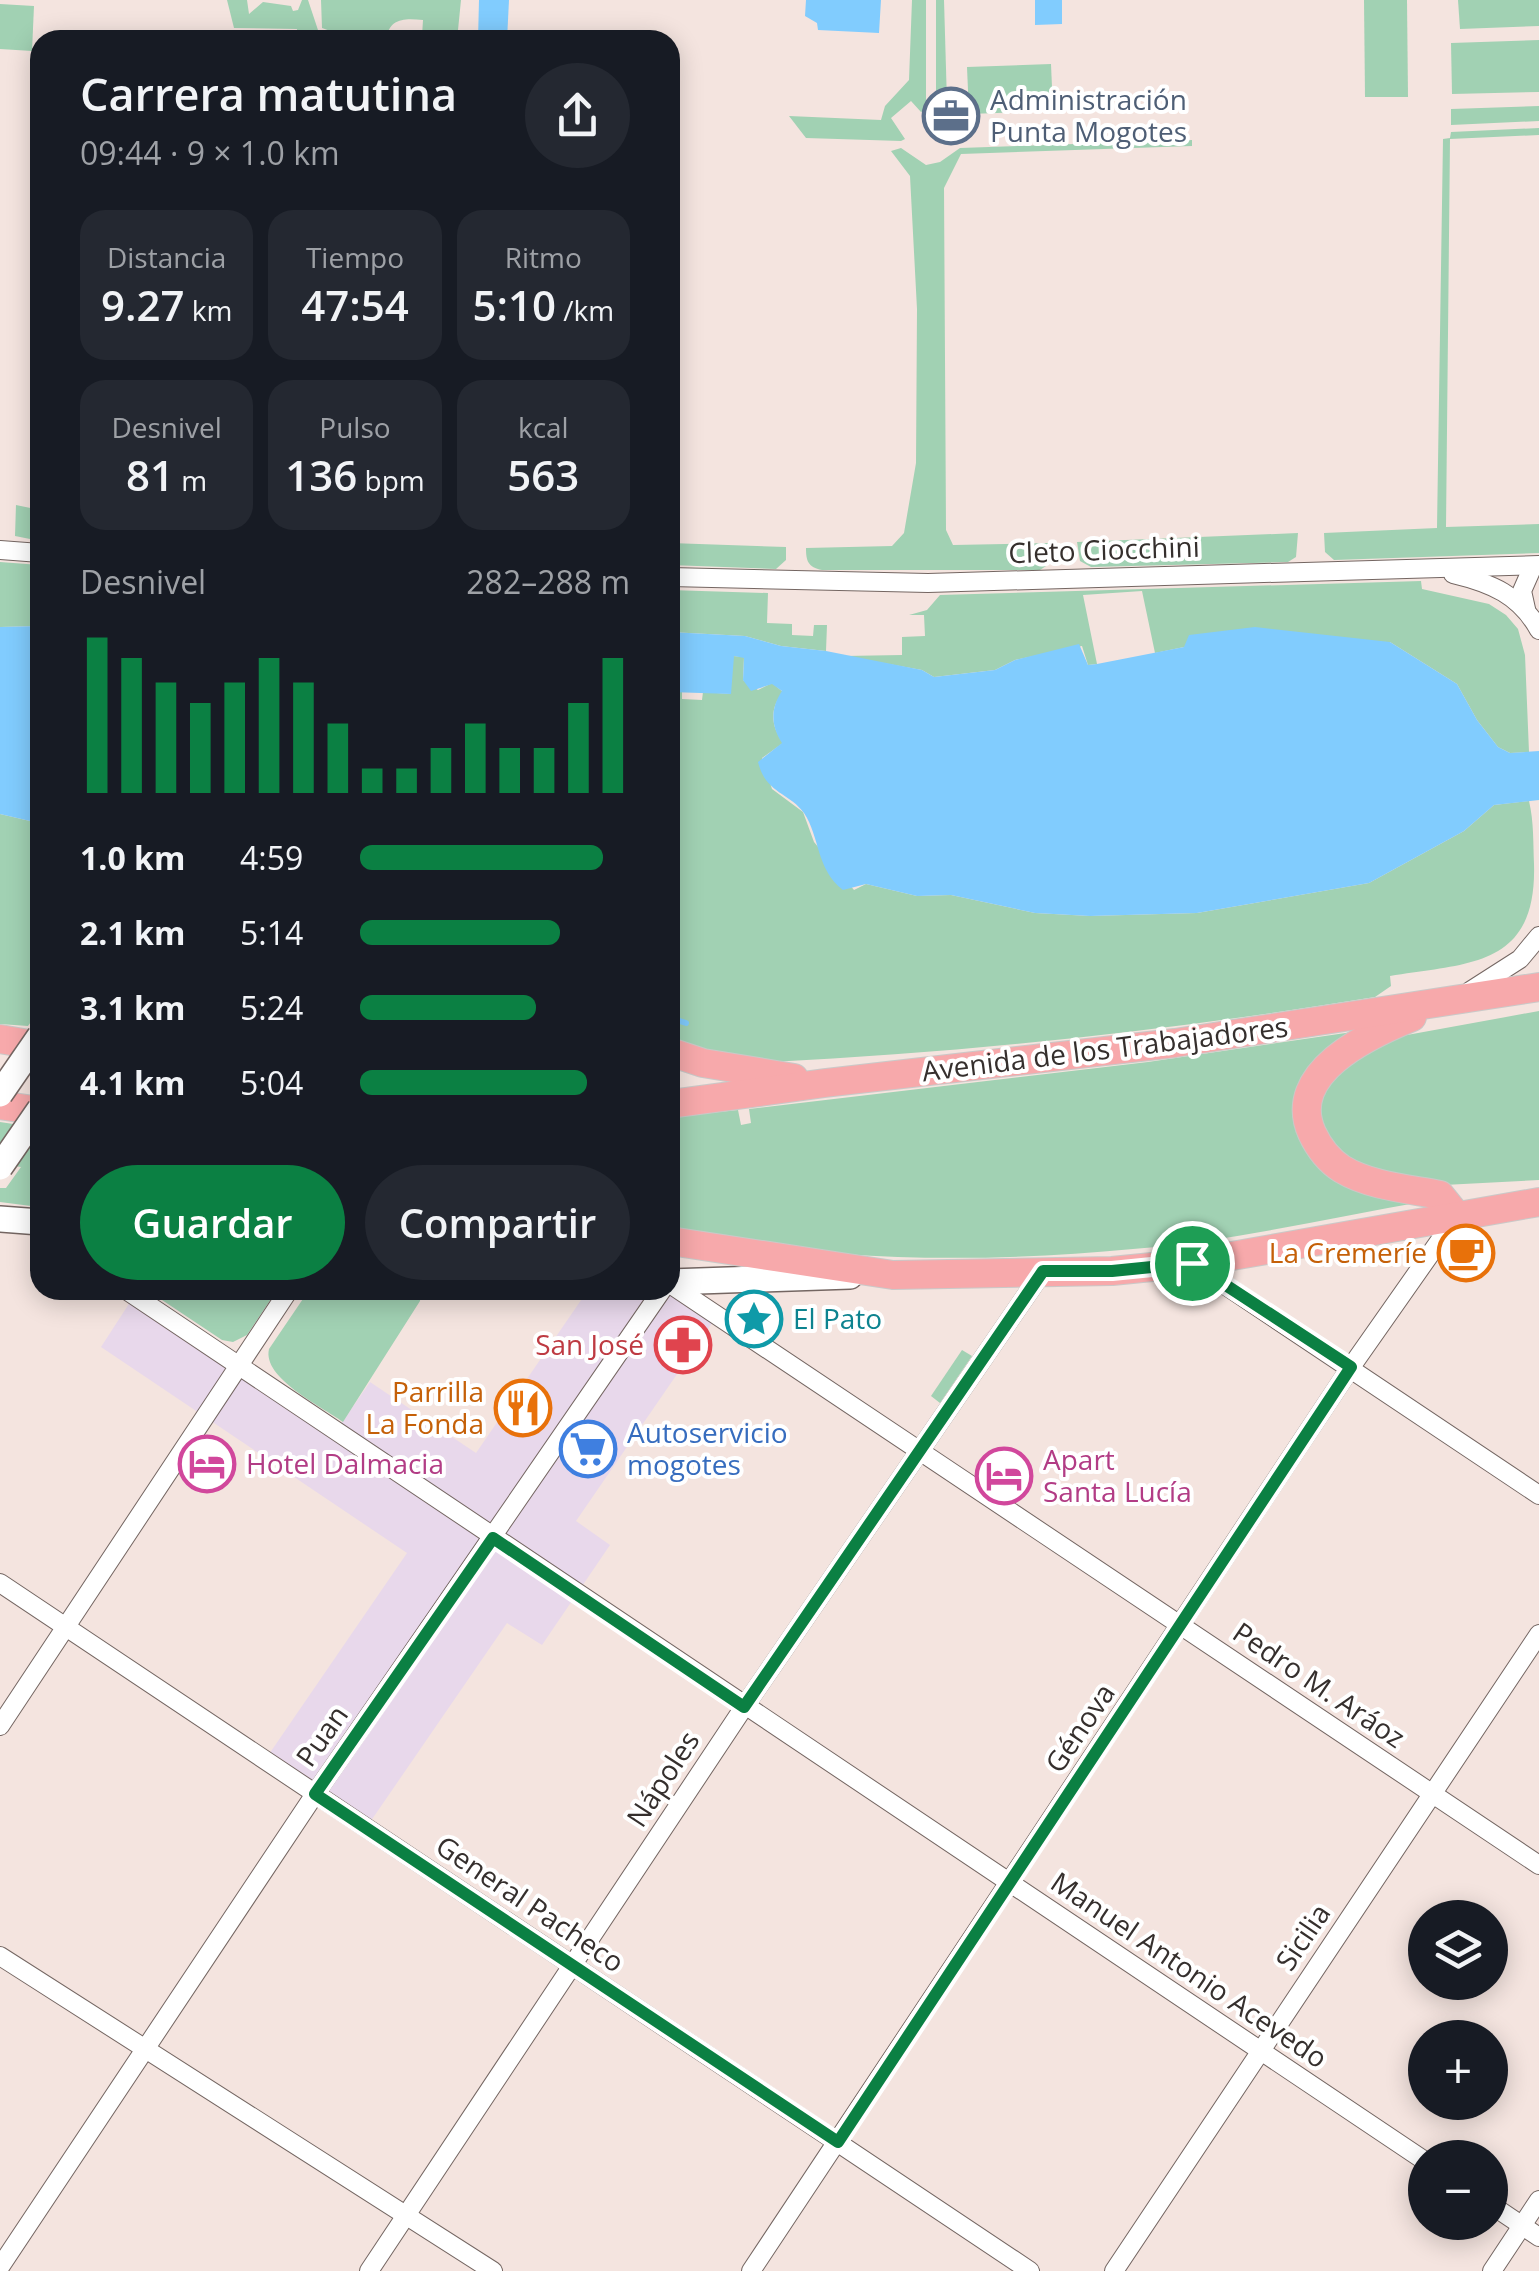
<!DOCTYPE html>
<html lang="es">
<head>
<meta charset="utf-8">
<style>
	:root { --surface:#171b24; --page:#242831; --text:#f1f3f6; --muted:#9ea1a6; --accent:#0b8043 }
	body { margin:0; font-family:"Open Sans",sans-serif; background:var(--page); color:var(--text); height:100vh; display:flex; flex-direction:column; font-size:38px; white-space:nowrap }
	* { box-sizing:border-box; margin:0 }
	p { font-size:32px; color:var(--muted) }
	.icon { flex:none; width:55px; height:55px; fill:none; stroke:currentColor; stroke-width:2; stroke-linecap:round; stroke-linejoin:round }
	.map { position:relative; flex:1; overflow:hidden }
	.side { position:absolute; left:30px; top:30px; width:650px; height:1270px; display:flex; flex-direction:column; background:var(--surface); border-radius:30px; box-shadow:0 5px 25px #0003 }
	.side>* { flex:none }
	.buttons { position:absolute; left:1408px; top:1900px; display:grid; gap:20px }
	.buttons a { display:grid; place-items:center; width:100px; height:100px; border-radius:50%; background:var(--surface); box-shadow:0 5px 25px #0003; font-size:50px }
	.pin { position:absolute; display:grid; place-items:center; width:85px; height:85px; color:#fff; margin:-42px; border:5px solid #fff; border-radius:50%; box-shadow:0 2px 10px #0007 }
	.round { display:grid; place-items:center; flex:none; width:105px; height:105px; border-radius:52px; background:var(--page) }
	.summary { display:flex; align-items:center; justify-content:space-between; height:170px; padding:0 50px }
	h1 { font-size:45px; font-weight:600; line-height:75px }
	.stats { display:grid; grid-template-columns:repeat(3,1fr); gap:15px; height:170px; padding:10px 50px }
	.stats div { display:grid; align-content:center; border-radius:25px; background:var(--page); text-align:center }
	.stats b { font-size:42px; font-weight:600 }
	.stats small { font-size:28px; font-weight:400 }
	.stats p { font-size:28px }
	.chart { height:280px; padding:20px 50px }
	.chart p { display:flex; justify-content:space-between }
	.chart svg { width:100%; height:180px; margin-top:10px; stroke:var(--accent); stroke-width:6 }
	.button { display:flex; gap:20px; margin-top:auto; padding:20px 50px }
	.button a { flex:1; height:115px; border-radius:60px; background:var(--accent); color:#fff; font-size:40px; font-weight:600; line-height:115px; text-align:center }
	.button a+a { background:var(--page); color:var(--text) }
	ul { padding:0 50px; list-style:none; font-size:32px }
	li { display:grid; grid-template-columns:160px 120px 1fr; align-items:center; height:75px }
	li i { height:25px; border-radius:12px; background:var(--accent) }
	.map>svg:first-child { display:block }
	.commercial { fill:#e8d8eb }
	.green { fill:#a1d1b3 }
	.water { fill:#81ccfe }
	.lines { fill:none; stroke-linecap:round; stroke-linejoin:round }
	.stream { stroke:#81ccfe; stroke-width:6 }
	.minor-casing { stroke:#746662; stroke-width:20 }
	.secondary-casing { stroke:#746662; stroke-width:28 }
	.primary-casing { stroke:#cac9c8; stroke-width:30 }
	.minor { stroke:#fff; stroke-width:18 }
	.secondary { stroke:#fff; stroke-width:25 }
	.primary { stroke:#f7a9ab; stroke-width:28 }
	.secondary-bridge-casing { stroke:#746662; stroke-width:28; stroke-linecap:butt }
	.secondary-bridge { stroke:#fff; stroke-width:25 }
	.route-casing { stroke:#fff; stroke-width:20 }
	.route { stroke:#0b8043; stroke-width:12 }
	.labels { text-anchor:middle; stroke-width:8; stroke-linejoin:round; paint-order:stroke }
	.service-label { font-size:28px; fill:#4e5e75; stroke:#fff; text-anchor:start }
	.street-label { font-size:28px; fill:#352f2d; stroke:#fff }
	.food-label { font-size:28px; fill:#c56008; stroke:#fff; text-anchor:end }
	.culture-label { font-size:28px; fill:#0d838f; stroke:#fff; text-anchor:start }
	.health-label { font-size:28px; fill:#be3a42; stroke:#fff; text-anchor:end }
	.shop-label { font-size:28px; fill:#366cbe; stroke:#fff; text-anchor:start }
	.hotel-label { font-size:28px; fill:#b23c85; stroke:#fff; text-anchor:start }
</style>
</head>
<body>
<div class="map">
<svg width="1539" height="2271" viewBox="0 0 1539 2271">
	<rect width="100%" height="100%" fill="#f4e4df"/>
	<!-- commercial -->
	<polygon class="commercial" points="588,1290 670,1290 717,1316 576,1521 610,1545 542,1645 507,1623 366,1828 265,1760 407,1553 101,1347 134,1296 336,1431 370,1382 476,1453"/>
	<!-- green -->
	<g class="green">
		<polygon points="227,0 247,0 249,14 263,2 291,6 293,11 298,10 302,0 308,0 319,33 311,34 309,40 296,40 297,29 234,28"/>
		<path d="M321,0H461L457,40H426L422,36L423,20C404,18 389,18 386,40H370V35L365,31C351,41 336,33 322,28Z"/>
		<polygon points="912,0 926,0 926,110 921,112 911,101 891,118 905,139 901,141 806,138 789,116 881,120 885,106 909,80"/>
		<polygon points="936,0 944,0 947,103 936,112"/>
		<polygon points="1364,0 1407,0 1408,97 1365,97"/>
		<polygon points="1458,0 1539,0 1539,26 1460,29"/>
		<polygon points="0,4 34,6 32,51 0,49"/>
		<polygon points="1539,40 1539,92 1452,94 1451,43"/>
		<polygon points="1051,64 1053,111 969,114 967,67"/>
		<polygon points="1539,106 1539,121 1451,125 1451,109"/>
		<polygon points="1539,128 1539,135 1450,139 1446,527 1539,524 1539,553 1334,560 1325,552 1324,533 1437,528 1443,139 1450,138 1451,132"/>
		<path d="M1192,140V146L961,154L944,188L946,530L953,545L1048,543L1046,566L1040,570H822C808,567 806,561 806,548L892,546L904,533L916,463L917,309L910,176L891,151L901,148L926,165L940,162L960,148Z"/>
		<polygon points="16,505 40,510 40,541 15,536"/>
		<polygon points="1298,533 1296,557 1288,562 1091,567 1080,561 1077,542"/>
		<polygon points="670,543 786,547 786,560 776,569 670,565"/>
		<polygon points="0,562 40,565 40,626 0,627"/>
		<polygon points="1421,581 1422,589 1489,604 1506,615 1518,629 1525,655 1529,752 1510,753 1498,747 1477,720 1457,684 1390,642 1184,647 1155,653 1142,591 1083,595 1097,664 1088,665 1082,646 1015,660 995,670 934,677 922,670 844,656 902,655 902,637 925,636 924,615 909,615 927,610 940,595"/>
		<polygon points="670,590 768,593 767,623 792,624 792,635 813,636 814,625 827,625 826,651 781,646 745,636 670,632"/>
		<path d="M733,656L744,657L743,680L758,690L772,683L783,692C769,709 771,726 783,743L762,758L772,789L803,812L814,842L854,890L866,884L917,896L951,895L1035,913L1090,916L1197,913L1369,883L1464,831L1494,805L1529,801C1534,822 1533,843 1534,864C1537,967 1470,963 1390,976L1391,986L1375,997C1174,1030 974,1052 771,1062L752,1061L670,1041V692L682,691V699L702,700L703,692L730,694Z"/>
		<polygon points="0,814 30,821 40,818 40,1009 28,1026 0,1024"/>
		<polygon points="1539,1011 1539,1180 1444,1185 1346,1164 1315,1118 1328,1074 1396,1037"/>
		<path d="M1366,1030L1332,1053L1301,1134L1427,1201C1330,1218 1232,1241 1133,1249C1038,1258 939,1261 843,1254C785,1249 727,1238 670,1227V1117L738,1110L741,1125L751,1123L749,1109L1148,1062Z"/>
		<polygon points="0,1122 40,1128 40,1201 31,1206 0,1202 0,1188 6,1188 21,1167 0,1164"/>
		<polygon points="147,1290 277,1290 247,1335 233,1342 222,1340"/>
		<path d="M309,1290H421L420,1301L343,1422C321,1406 262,1378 269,1349Z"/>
		<polygon points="962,1350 972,1356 940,1403 931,1396"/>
	</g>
	<!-- water -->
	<g class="water">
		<polygon points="479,0 509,0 507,40 478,40"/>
		<polygon points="806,0 881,0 879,33 818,30 817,23 805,16"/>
		<polygon points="1035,0 1062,0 1062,24 1035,25"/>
		<polygon points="40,626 40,818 30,821 0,814 0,627"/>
		<path d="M1255,627L1390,642L1457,684L1477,720L1498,747L1510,753L1539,751V800L1494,805L1464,831L1369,883L1197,913L1090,916L1035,913L951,895L917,896L866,884L843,890C816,869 820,837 804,813C789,792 766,794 758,762L782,743C771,726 770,709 782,691L772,684L751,691L743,680L744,658L734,656L731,694L670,692V632L745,636L781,646L826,651L922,670L934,677L995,670L1015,660L1079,644L1088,665L1097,664L1184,647L1189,635Z"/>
	</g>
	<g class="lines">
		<!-- stream -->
		<polyline class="stream" points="670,1018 686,1023"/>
		<!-- minor casing -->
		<g class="minor-casing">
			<g id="minor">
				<polyline points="0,550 40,553"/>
				<path d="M1453,574C1491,583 1520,595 1539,630"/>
				<polyline points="670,577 928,583 1539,565"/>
				<polyline points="1526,609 1522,591 1533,566"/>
				<polyline points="1470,991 1520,959 1539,936"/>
				<polyline points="1192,1263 1539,1495"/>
				<polyline points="670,1284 1539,1865"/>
				<polyline points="126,1290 1425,2161"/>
				<polyline points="0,1583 1030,2271"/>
				<polyline points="0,1726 289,1290"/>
				<polyline points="0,1956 493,2271"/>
				<polyline points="1490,2204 1539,2237"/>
				<polyline points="0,2267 315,1794 662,1290"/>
				<polyline points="369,2271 744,1707 1043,1271"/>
				<polyline points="751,2271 1351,1367 1457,1216"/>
				<polyline points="1114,2271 1539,1634"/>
				<polyline points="1492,2271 1539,2200"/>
			</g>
		</g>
		<!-- secondary casing -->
		<g class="secondary-casing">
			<g id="secondary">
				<polyline points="0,1219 40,1222"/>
				<polyline points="670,1282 850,1276"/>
			</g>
		</g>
		<!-- primary casing -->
		<g class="primary-casing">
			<g id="primary">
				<path d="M1412,1017C1368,1035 1285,1073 1312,1133C1319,1148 1328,1160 1342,1169C1370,1186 1409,1189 1440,1195L1457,1216"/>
				<polyline points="0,1039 40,1046"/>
				<polyline points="670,1052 703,1063 794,1078"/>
				<polyline points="670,1104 825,1083 1175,1043 1539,987"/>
				<polyline points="0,1105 40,1111"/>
				<polyline points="670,1241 893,1275 1112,1271 1192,1263 1539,1202"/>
			</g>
		</g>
		<!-- minor -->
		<use href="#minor" class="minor"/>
		<!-- secondary -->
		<use href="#secondary" class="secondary"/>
		<!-- primary -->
		<use href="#primary" class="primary"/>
		<!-- secondary-bridge casing -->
		<g class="secondary-bridge-casing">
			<g id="secondary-bridge">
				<polyline points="0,1094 40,1036"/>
				<polyline points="0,1167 40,1109"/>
			</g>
		</g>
		<!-- secondary-bridge -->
		<use href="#secondary-bridge" class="secondary-bridge"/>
	</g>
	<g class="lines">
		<!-- route casing -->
		<g class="route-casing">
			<polygon id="route" points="1192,1263 1351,1367 838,2142 315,1794 493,1538 744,1707 1043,1271 1112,1271"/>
		</g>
		<!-- route -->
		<use href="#route" class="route"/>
	</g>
	<!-- icons -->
	<defs>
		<g id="office-ring" transform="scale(2.875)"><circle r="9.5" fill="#fff" stroke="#5c6f8a" stroke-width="1.5"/><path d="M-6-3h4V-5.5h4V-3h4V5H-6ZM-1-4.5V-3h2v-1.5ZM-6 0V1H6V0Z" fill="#5c6f8a"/></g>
		<g id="cafe-ring" transform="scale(2.875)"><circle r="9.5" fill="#fff" stroke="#e8710a" stroke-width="1.5"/><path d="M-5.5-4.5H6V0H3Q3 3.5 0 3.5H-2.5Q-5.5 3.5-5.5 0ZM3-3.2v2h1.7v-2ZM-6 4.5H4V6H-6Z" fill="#e8710a"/></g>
		<g id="sight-ring" transform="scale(2.875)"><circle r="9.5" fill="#fff" stroke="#0f9aa8" stroke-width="1.5"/><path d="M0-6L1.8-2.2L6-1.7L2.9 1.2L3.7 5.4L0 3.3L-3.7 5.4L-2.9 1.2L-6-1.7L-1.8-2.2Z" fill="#0f9aa8"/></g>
		<g id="pharmacy-ring" transform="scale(2.875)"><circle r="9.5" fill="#fff" stroke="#e0444e" stroke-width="1.5"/><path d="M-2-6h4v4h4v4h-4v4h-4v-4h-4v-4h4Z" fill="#e0444e"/></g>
		<g id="restaurant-ring" transform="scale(2.875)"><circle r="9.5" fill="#fff" stroke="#e8710a" stroke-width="1.5"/><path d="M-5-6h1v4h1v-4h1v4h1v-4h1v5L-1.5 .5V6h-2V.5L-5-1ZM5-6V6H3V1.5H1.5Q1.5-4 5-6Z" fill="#e8710a"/></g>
		<g id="supermarket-ring" transform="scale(2.875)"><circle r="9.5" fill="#fff" stroke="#3f7fe0" stroke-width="1.5"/><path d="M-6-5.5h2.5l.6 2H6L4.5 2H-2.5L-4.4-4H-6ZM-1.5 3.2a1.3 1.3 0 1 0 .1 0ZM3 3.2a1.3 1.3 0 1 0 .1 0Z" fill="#3f7fe0"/></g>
		<g id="hotel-ring" transform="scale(2.875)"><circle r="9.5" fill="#fff" stroke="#d1479c" stroke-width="1.5"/><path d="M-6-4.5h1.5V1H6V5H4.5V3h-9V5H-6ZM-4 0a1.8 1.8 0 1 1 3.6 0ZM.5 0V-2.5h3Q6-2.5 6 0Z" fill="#d1479c"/></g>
	</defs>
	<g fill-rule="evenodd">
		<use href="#office-ring" x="951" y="116"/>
		<use href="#cafe-ring" x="1466" y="1253"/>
		<use href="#sight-ring" x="754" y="1319"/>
		<use href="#pharmacy-ring" x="683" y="1345"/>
		<use href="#restaurant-ring" x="523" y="1408"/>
		<use href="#supermarket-ring" x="588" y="1449"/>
		<use href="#hotel-ring" x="207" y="1464"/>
		<use href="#hotel-ring" x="1004" y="1476"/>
	</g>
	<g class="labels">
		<!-- service labels -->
		<g class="service-label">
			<text x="990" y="110">Administración<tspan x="990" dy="32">Punta Mogotes</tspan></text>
		</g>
		<!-- street labels -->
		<g class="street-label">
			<text transform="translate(1104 550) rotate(-2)" y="10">Cleto Ciocchini</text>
			<text transform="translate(1105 1049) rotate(-7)" y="10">Avenida de los Trabajadores</text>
			<text transform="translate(1319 1685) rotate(34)" y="10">Pedro M. Aráoz</text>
			<text transform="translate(1080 1728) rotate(-56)" y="10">Génova</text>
			<text transform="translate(322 1736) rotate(-55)" y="10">Puan</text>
			<text transform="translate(663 1779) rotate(-57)" y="10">Nápoles</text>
			<text transform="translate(530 1904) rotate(34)" y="10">General Pacheco</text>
			<text transform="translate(1303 1937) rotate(-56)" y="10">Sicilia</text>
			<text transform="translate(1189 1970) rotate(34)" y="10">Manuel Antonio Acevedo</text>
		</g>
		<!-- food labels -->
		<g class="food-label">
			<text x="1427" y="1263">La Cremeríe</text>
			<text x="484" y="1402">Parrilla<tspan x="484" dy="32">La Fonda</tspan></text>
		</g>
		<!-- culture labels -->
		<g class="culture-label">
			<text x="793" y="1329">El Pato</text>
		</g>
		<!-- health labels -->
		<g class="health-label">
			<text x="644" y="1355">San José</text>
		</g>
		<!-- shop labels -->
		<g class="shop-label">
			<text x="627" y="1443">Autoservicio<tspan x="627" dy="32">mogotes</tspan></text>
		</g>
		<!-- hotel labels -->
		<g class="hotel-label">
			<text x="1043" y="1470">Apart<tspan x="1043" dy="32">Santa Lucía</tspan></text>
			<text x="246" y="1474">Hotel Dalmacia</text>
		</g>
	</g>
</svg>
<div class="buttons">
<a><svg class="icon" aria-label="layers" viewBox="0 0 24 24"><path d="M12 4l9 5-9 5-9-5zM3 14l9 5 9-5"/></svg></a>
<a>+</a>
<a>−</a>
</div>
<div class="pin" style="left:1192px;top:1263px;background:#1e9e55"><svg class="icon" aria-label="arrive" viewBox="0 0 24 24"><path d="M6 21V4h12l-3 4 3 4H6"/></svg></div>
<section class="side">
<div class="summary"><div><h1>Carrera matutina</h1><p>09:44 · 9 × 1.0 km</p></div><a class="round"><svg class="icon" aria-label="share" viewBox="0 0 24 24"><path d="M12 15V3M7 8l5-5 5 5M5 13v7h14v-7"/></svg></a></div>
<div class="stats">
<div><p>Distancia</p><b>9.27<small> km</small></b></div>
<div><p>Tiempo</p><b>47:54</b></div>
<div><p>Ritmo</p><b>5:10<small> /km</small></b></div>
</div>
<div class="stats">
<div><p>Desnivel</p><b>81<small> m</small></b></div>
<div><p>Pulso</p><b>136<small> bpm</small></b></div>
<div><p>kcal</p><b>563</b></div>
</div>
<div class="chart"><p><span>Desnivel</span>282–288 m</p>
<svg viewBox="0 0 160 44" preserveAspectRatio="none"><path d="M5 44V6M15 44V11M25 44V17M35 44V22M45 44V17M55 44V11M65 44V17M75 44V27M85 44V38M95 44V38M105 44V33M115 44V27M125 44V33M135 44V33M145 44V22M155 44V11"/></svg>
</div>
<ul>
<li><b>1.0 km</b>4:59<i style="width:90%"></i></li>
<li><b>2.1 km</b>5:14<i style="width:74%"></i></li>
<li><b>3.1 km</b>5:24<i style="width:65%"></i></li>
<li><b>4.1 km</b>5:04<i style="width:84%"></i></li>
</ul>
<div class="button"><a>Guardar</a><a>Compartir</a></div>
</section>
</div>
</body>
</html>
